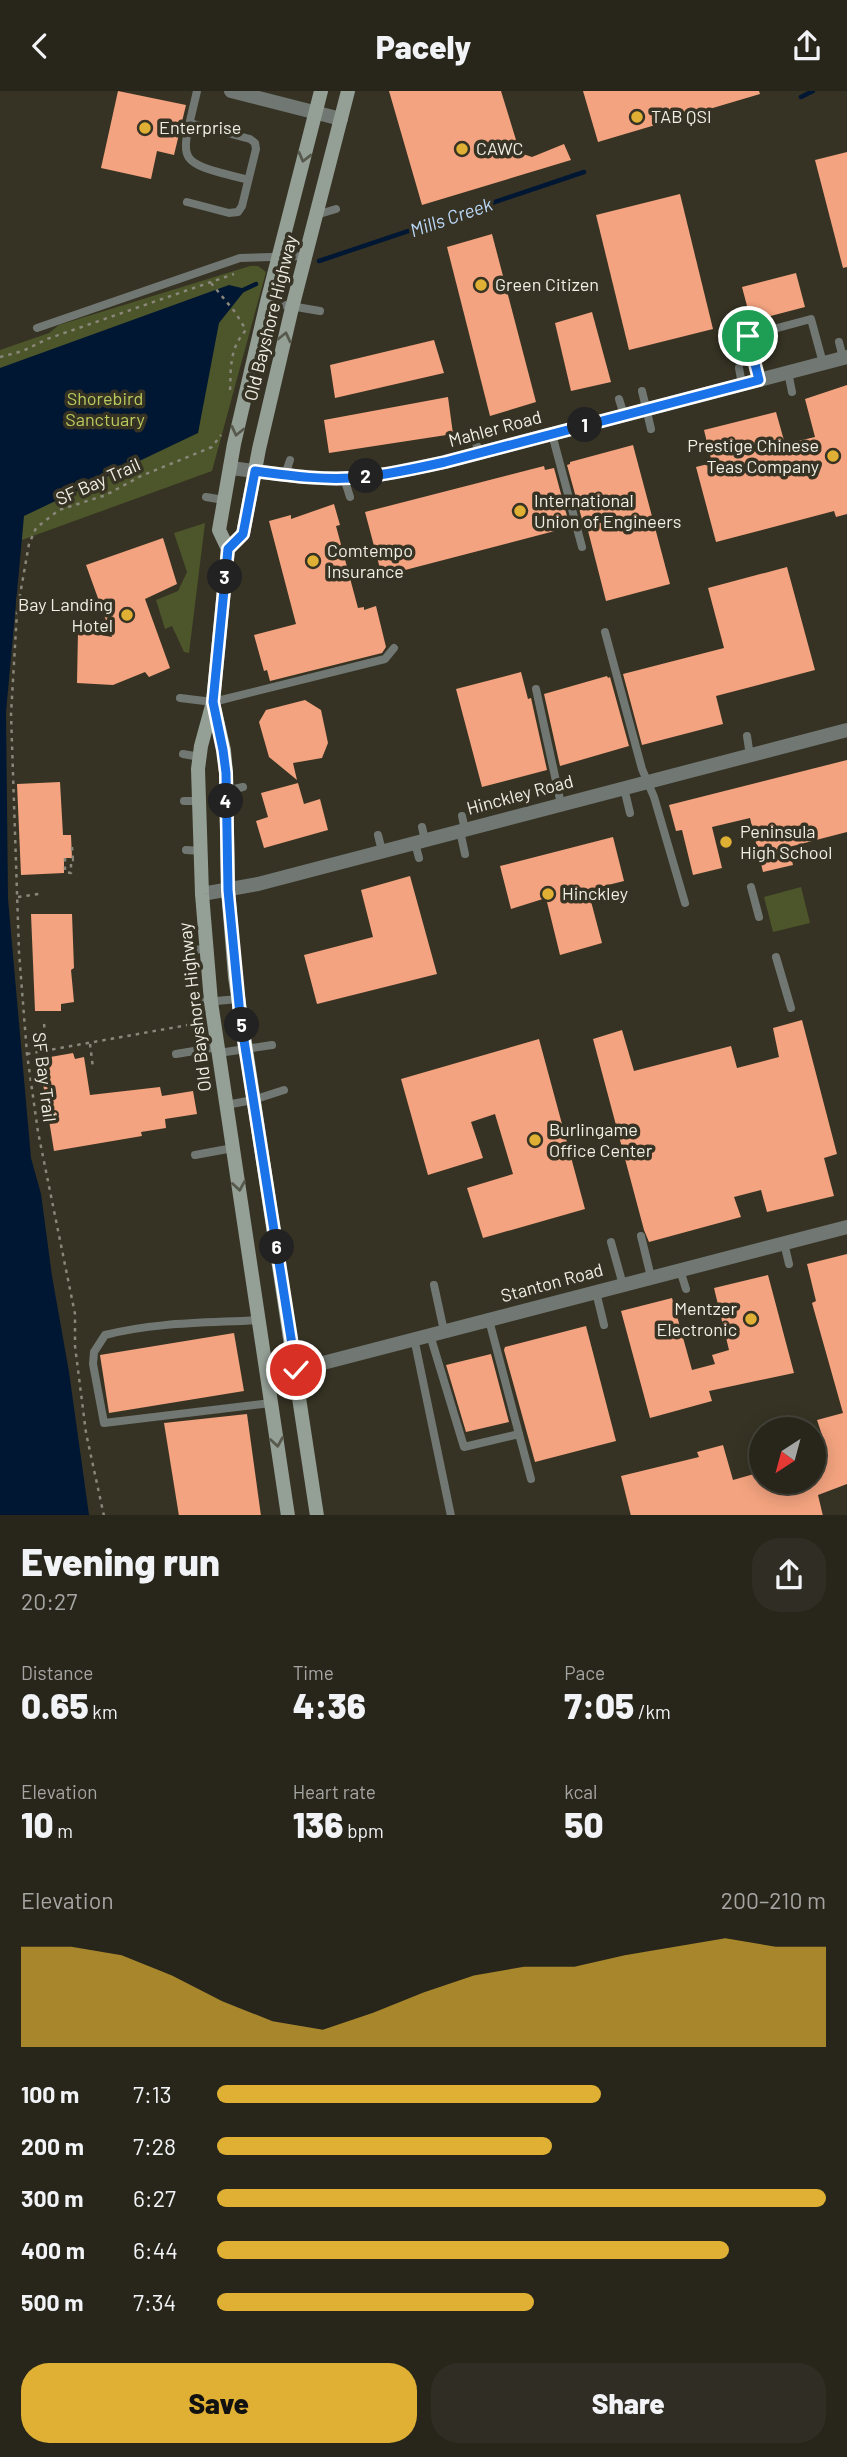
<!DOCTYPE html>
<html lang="en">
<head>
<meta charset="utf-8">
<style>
	:root { --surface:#28261b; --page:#302e24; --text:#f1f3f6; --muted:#a5a5a3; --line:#44433a; --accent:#dfb034 }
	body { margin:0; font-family:Barlow,sans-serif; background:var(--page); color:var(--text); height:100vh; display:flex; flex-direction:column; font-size:26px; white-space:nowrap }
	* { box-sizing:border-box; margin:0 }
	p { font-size:23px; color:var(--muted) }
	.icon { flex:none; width:38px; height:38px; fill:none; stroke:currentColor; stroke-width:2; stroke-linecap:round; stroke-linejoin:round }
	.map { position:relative; height:1424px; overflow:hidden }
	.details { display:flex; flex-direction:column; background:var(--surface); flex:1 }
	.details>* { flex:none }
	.needle { width:46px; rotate:216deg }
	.tools { position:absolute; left:749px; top:1326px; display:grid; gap:14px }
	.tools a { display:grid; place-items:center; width:77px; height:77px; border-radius:50%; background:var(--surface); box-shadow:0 4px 18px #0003,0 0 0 2px var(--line); font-size:35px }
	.pin { position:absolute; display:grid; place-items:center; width:60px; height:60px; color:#fff; margin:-30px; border:4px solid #fff; border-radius:50%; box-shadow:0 2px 7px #0007 }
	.km { position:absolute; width:35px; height:35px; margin:-18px; border-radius:50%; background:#222; color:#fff; font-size:19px; line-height:35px; text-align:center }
	.round { display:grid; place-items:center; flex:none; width:74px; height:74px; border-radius:28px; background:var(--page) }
	.overview { display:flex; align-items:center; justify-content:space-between; height:119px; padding:0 21px }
	h1 { font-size:38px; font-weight:800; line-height:52px }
	.stats { display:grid; grid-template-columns:repeat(3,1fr); gap:10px; height:119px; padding:7px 21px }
	.stats div { display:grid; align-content:center }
	.stats b { font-size:35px; font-weight:800 }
	.stats small { font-size:19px; font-weight:400 }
	.stats p { font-size:19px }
	.chart { height:196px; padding:14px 21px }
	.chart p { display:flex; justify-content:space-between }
	.chart svg { width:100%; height:126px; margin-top:7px; fill:var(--accent); opacity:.7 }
	.cta { display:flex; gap:14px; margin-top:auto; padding:14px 21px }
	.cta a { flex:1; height:80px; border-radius:28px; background:var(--accent); color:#111; font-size:28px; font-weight:800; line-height:80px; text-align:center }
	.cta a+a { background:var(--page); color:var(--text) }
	ul { padding:0 21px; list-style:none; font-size:23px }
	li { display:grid; grid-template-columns:112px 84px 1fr; align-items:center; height:52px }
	li i { height:18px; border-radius:9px; background:var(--accent) }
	header { display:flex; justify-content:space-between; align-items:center; height:91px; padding:0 21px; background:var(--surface); font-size:32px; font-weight:800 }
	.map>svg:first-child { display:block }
	.green { fill:#4d552a }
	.water { fill:#001733 }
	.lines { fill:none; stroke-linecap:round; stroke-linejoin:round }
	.stream { stroke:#001733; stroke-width:4.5 }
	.building { fill:#f3a37f }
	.path { stroke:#89867a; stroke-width:2.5; stroke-dasharray:3.5 5; stroke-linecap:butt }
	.lane { stroke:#717873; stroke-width:8 }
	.street { stroke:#717873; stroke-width:14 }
	.secondary { stroke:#949f96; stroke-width:14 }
	.oneway { stroke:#57594c }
	.route-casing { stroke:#fff; stroke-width:14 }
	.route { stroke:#1a73e8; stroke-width:9 }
	.poi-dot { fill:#dfb034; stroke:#363324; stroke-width:2.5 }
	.labels { text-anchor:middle; stroke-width:7; stroke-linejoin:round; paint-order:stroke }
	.poi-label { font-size:18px; fill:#f0eee5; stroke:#363324; text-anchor:start }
	.street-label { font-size:18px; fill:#f0eee5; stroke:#363324 }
	.park-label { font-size:18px; fill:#b8cb5e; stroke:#363324 }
	.water-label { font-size:19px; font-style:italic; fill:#bbd8f8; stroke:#363324 }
</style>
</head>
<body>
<header><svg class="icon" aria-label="back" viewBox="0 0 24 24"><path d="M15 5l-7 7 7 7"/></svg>Pacely<svg class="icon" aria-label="share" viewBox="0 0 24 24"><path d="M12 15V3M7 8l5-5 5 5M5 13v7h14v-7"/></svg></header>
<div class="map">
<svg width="847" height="1425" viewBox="0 0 847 1425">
	<rect width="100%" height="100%" fill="#363324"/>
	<!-- green -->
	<g class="green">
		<polygon points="250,175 258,175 266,181 212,380 22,449 0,394 0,259 49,242 59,234"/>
		<polygon points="205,432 189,562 184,561 172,535 165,538 156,509 178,500 187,481 174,442"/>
		<polygon points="801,796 810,832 773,841 764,806"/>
	</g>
	<!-- water -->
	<polygon class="water" points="229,194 246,198 219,232 198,342 24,425 6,621 8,808 31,1067 41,1103 52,1185 69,1281 89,1424 0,1424 0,277"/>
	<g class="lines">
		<!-- stream -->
		<g class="stream">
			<polyline points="801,6 813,0"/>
			<polyline points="319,170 584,81"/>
			<polyline points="241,200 256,193"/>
		</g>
	</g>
	<!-- building -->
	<g class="building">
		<polygon points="118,0 186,14 174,64 157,60 151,88 101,77"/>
		<polygon points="389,0 501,0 520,62 532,66 564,53 571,69 422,114"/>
		<polygon points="583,0 759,0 760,3 598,51"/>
		<polygon points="847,61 847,176 843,177 815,69"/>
		<polygon points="680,103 713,238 629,259 596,124"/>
		<polygon points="492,143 536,311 490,325 447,156"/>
		<polygon points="796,182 805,216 751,230 742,196"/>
		<polygon points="592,221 611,291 571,300 555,232"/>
		<polygon points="434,249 444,282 335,307 330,274"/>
		<polygon points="847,294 847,423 836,426 834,420 716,451 696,376 712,372 704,339 776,321 785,353 815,346 805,308"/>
		<polygon points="448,306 453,343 329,362 324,329"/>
		<polygon points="633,354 670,493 606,510 586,432 583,432 567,374 570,373 570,371"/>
		<polygon points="544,375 545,379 554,377 570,436 382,485 365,421"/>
		<polygon points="334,413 340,434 336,435 358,517 364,516 364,519 376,515 386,556 382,562 270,590 267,579 264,580 254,544 296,533 269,430 291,424 291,428"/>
		<polygon points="163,447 177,493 145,508 170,577 149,586 145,581 113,594 77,592 78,540 112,546 86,474"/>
		<polygon points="787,476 815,579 716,605 723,633 642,654 623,583 724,557 708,497"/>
		<polygon points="521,581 528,608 531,607 547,679 482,696 456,598"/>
		<polygon points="607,585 608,587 610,586 629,655 560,675 544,603"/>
		<polygon points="305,609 321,619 328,652 322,667 293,672 297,689 269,666 259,631 266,619"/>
		<polygon points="847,669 847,741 789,756 793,774 763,781 750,727 712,736 722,777 693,784 682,739 676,740 669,714"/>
		<polygon points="60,691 63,744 71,744 72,767 64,767 64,782 21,784 17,693"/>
		<polygon points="298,692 304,713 320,708 328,739 264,757 256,730 268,726 261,702"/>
		<polygon points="613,746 624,790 588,799 602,852 560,864 546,807 511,818 500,775"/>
		<polygon points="410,785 437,883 317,913 304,864 373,846 361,799"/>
		<polygon points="31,823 72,823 74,877 71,879 74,911 61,913 61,920 35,920"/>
		<polygon points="802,929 837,1063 824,1067 834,1105 767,1121 761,1099 734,1106 741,1126 649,1151 644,1139 593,948 622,939 634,980 731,955 737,977 779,966 773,937"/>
		<polygon points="539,948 585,1118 483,1147 467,1097 513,1083 495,1023 471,1031 483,1067 428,1084 401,988"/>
		<polygon points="73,962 75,968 84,966 90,1004 160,996 162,1005 193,1000 197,1023 165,1028 166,1037 141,1041 142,1045 54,1060 39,968"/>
		<polygon points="847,1163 847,1393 818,1404 823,1425 631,1425 621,1385 699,1366 697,1361 723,1354 733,1389 761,1381 761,1391 814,1391 814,1345 822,1344 817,1329 843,1322 812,1212 816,1210 807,1173"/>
		<polygon points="768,1184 794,1282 709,1300 712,1310 650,1327 621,1220 672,1207 692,1279 715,1273 712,1264 729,1259 714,1197"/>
		<polygon points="586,1235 616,1350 535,1371 504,1259 505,1256"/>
		<polygon points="234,1242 244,1300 109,1322 100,1264"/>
		<polygon points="491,1263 509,1331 466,1341 446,1274"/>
		<polygon points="247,1323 261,1425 179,1425 164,1332"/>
	</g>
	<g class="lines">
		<!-- path -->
		<g class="path">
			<path d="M211,192L235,221L246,239C229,258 231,277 230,301"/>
			<polyline points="0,266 23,260 47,248 234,183"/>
			<polyline points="72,756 73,769"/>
			<polyline points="65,767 65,781 71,782 71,769 74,769"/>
			<polyline points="18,806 39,803"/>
			<polyline points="44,933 48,960"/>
			<polyline points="90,953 93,977"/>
			<polyline points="27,963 199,932"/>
			<polyline points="104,1425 86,1342 75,1255 75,1223 38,1041 27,963 19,861 11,623 17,521 29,453 36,437 59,419 106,404 141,385 212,356 221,344"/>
		</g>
		<!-- lane -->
		<g class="lane">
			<path d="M197,0C180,75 173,69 248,89"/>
			<polyline points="187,111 229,122 238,121 242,115 256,58 255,52 250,48 190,32"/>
			<polyline points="316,124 336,118"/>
			<polyline points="267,211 320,220"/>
			<polyline points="37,237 240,167 306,165"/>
			<polyline points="839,251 843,267"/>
			<polyline points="739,277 742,293"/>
			<polyline points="788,281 792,301"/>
			<polyline points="759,289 748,245 811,228 823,272"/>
			<polyline points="642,300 651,338"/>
			<polyline points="619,308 624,324"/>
			<polyline points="552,343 582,456"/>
			<polyline points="474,345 479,362"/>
			<polyline points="285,384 290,369"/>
			<polyline points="344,387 350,406"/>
			<polyline points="206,406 224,409"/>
			<polyline points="605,541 642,678 654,706 685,812"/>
			<polyline points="536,598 561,713"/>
			<polyline points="180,607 213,611 385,568 394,557"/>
			<polyline points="747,645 750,665"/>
			<polyline points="183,663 200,666"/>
			<polyline points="624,697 630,722"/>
			<polyline points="226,700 243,696"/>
			<polyline points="184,710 199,710"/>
			<polyline points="462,725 465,739"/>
			<polyline points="422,736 425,749"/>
			<polyline points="460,740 465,763"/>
			<polyline points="378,744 382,760"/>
			<polyline points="415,752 419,767"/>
			<polyline points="186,759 201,760"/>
			<polyline points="751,796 759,826"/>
			<polyline points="192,859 206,858"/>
			<polyline points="776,866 791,917"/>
			<polyline points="194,912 238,908"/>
			<polyline points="219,962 272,954"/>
			<polyline points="176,963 218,956"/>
			<polyline points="226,1014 253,1009 284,999"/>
			<polyline points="195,1064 233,1057"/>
			<polyline points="641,1145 651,1186"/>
			<polyline points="611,1151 623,1194"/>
			<polyline points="784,1152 789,1173"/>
			<polyline points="680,1179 686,1198"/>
			<polyline points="434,1194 444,1240"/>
			<polyline points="596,1201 604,1234"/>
			<path d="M259,1229C207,1232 156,1231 105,1244L94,1261L93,1273L104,1332L271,1312"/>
			<polyline points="430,1244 464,1356 519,1343 489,1229"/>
			<polyline points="414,1247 451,1425"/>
			<polyline points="519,1343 531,1388"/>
		</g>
		<!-- street -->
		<g class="street">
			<polyline points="231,0 341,28"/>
			<path d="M230,377C274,382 320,391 365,386C392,383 419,376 445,371L847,266"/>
			<polyline points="202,803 258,793 847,639"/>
			<polyline points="267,1283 296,1279 847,1136"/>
		</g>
		<!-- secondary -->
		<g class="secondary">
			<polyline points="228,458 243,443 259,358 291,221 348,0"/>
			<polyline points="214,616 224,659 226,682 228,799 235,886 317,1425"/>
			<polyline points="288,1425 211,911 202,803 198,678 201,655 213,611 228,458 219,439 234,353 267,211 321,0"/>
		</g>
	</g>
	<!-- one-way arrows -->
	<defs><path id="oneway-chevron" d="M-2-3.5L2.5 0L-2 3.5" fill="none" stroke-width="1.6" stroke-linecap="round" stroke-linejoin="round" transform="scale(1.75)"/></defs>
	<g class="oneway">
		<use href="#oneway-chevron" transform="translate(304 66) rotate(104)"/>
		<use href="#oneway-chevron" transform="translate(285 246) rotate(-77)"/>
		<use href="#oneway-chevron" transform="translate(237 340) rotate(103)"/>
		<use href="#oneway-chevron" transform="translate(239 1095) rotate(81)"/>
		<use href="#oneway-chevron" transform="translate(277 1351) rotate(81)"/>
	</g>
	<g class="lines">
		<!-- route casing -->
		<g class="route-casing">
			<path id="route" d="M296,1279L240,924L228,799L226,682L223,659L213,611L228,458L243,443L255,380C291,385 328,390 364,386C391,383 418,377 445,371L759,289L748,245"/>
		</g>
		<!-- route -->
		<use href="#route" class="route"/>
	</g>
	<!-- markers -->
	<g class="poi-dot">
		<circle cx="637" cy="26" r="7"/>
		<circle cx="145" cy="37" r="7"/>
		<circle cx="462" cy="58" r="7"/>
		<circle cx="481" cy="194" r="7"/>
		<circle cx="833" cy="365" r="7"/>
		<circle cx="520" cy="420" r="7"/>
		<circle cx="313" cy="470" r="7"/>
		<circle cx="127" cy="524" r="7"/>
		<circle cx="726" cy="751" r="7"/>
		<circle cx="548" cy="803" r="7"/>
		<circle cx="535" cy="1049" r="7"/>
		<circle cx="751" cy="1228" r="7"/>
	</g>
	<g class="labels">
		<!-- poi labels -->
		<g class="poi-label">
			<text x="651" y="32">TAB QSI</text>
			<text x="159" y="43">Enterprise</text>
			<text x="476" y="64">CAWC</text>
			<text x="495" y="200">Green Citizen</text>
			<text x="819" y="361" text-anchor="end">Prestige Chinese<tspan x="819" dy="21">Teas Company</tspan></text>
			<text x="534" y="416">International<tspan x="534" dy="21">Union of Engineers</tspan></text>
			<text x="327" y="466">Comtempo<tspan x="327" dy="21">Insurance</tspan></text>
			<text x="113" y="520" text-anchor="end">Bay Landing<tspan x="113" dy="21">Hotel</tspan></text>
			<text x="740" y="747">Peninsula<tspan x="740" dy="21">High School</tspan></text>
			<text x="562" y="809">Hinckley</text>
			<text x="549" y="1045">Burlingame<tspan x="549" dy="21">Office Center</tspan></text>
			<text x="737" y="1224" text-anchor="end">Mentzer<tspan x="737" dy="21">Electronic</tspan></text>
		</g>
		<!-- street labels -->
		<g class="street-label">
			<text transform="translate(271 227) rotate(-76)" y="6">Old Bayshore Highway</text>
			<text transform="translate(495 338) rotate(-15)" y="6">Mahler Road</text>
			<text transform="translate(98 391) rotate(-24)" y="6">SF Bay Trail</text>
			<text transform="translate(520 704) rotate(-15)" y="6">Hinckley Road</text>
			<text transform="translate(195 916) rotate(-97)" y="6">Old Bayshore Highway</text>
			<text transform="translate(44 986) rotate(83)" y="6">SF Bay Trail</text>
			<text transform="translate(552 1192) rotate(-15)" y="6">Stanton Road</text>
		</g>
		<!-- park labels -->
		<g class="park-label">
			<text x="105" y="314">Shorebird<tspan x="105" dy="21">Sanctuary</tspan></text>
		</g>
		<!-- water labels -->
		<g class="water-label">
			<text transform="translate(451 126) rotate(-19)" y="7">Mills Creek</text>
		</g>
	</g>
</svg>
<div class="tools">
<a><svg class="needle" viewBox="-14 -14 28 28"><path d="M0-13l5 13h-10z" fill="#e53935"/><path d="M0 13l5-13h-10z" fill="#a5a5a3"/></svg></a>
</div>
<div class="pin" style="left:748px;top:245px;background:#1e9e55"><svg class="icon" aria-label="arrive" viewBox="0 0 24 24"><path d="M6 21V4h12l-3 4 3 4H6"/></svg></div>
<div class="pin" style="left:296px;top:1279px;background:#d93025"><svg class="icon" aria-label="check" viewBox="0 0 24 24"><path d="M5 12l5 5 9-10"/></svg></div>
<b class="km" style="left:585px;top:334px">1</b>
<b class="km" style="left:366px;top:385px">2</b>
<b class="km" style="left:225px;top:486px">3</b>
<b class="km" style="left:226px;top:710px">4</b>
<b class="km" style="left:242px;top:934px">5</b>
<b class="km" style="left:277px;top:1156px">6</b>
</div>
<section class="details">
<div class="overview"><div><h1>Evening run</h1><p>20:27</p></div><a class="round"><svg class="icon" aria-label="share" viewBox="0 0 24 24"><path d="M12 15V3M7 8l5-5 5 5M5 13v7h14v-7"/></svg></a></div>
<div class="stats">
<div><p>Distance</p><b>0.65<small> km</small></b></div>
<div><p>Time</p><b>4:36</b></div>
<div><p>Pace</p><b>7:05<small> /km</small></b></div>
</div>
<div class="stats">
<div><p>Elevation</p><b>10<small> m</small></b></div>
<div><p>Heart rate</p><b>136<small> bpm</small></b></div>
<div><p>kcal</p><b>50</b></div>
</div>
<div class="chart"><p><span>Elevation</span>200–210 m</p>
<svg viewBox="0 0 160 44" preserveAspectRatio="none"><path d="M0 44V9L10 9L20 12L30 19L40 28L50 35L60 38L70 32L80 25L90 19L100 16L110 16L120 12L130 9L140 6L150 9L160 9V44z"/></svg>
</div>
<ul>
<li><b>100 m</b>7:13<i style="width:63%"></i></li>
<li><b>200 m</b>7:28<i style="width:55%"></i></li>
<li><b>300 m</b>6:27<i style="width:100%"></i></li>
<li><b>400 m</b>6:44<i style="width:84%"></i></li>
<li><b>500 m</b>7:34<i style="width:52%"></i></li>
</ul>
<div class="cta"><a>Save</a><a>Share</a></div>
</section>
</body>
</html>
